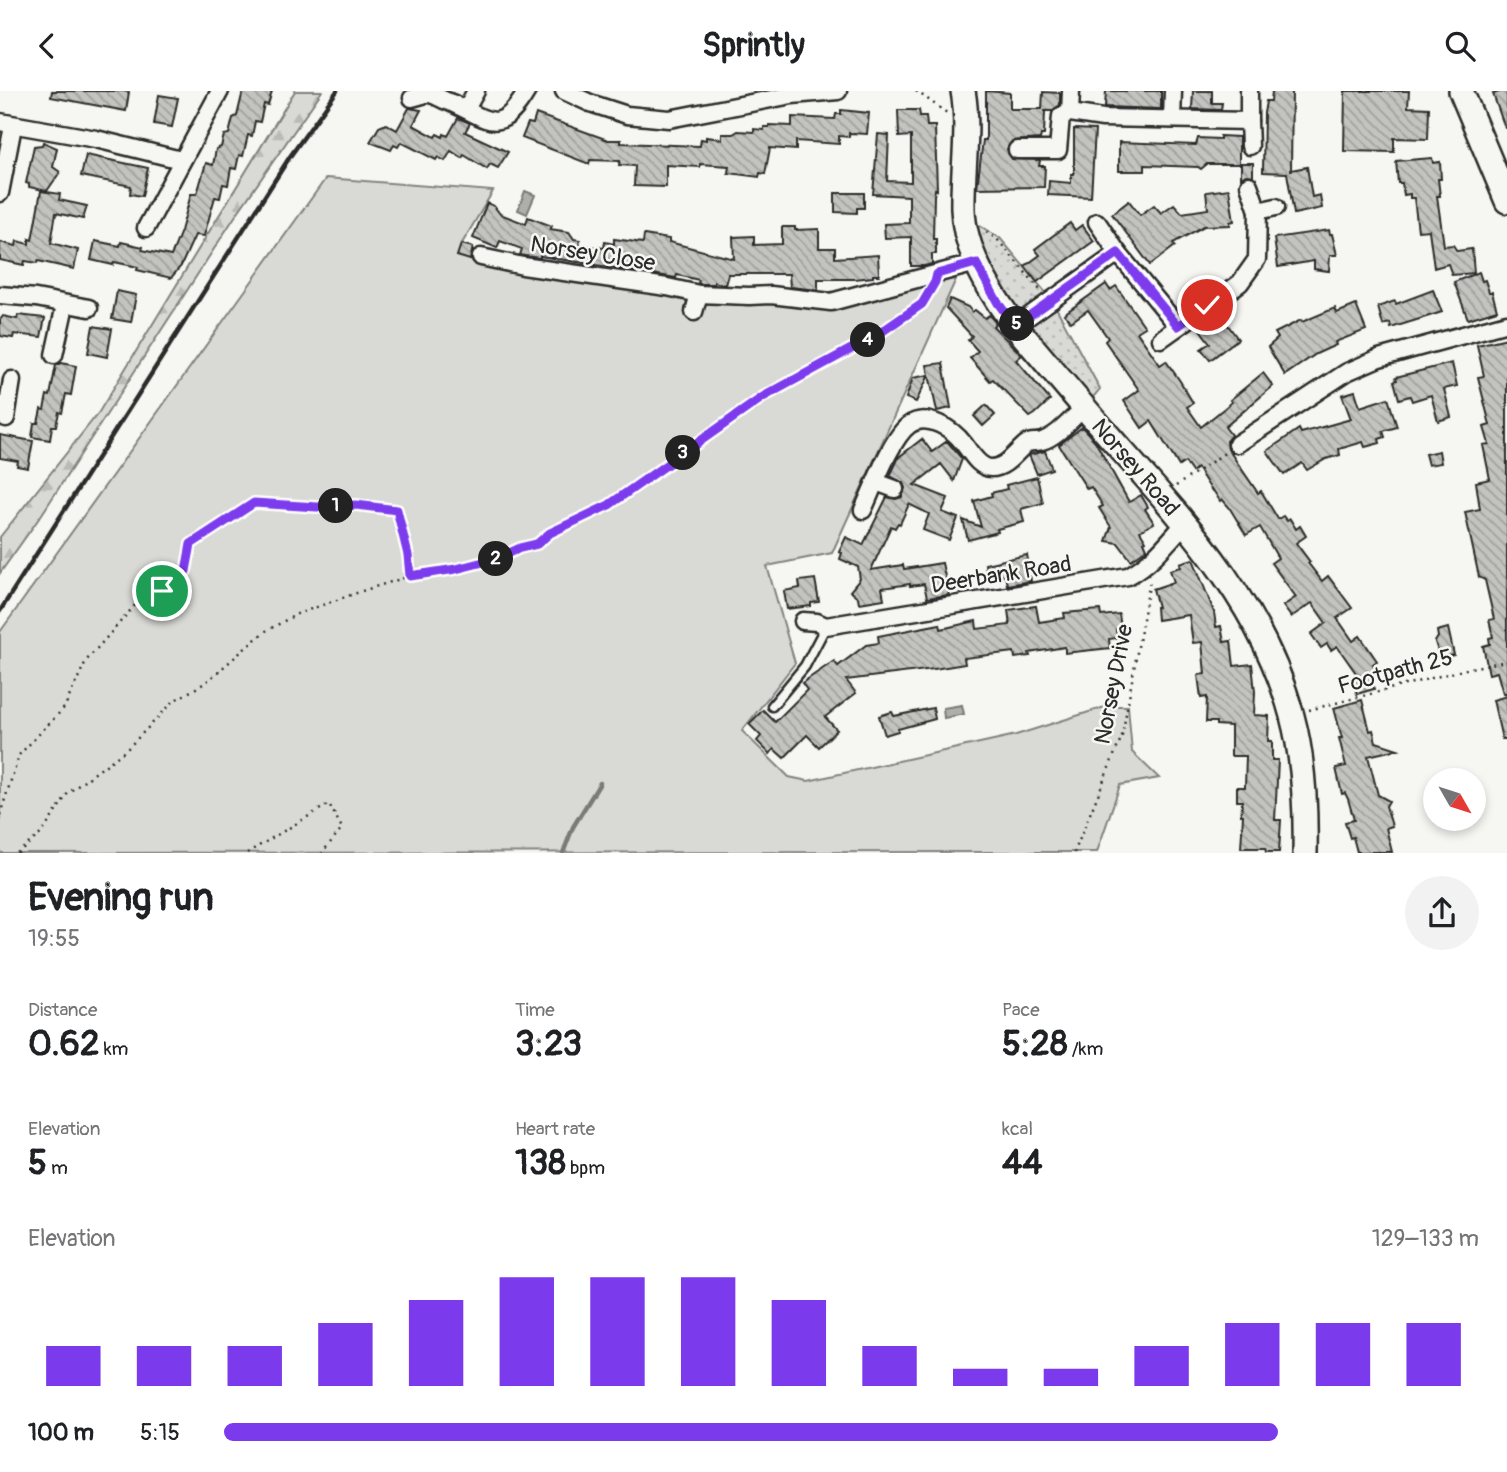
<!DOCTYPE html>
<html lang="en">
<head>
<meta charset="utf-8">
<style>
	:root { --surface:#fff; --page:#f2f2f2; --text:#202124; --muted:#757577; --accent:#7c3aed }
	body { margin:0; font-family:Pangolin,sans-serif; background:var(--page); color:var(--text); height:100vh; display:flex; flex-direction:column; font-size:26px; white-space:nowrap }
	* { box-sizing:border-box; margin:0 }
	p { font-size:23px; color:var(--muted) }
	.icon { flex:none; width:38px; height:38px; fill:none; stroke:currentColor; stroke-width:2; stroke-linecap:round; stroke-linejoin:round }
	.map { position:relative; height:762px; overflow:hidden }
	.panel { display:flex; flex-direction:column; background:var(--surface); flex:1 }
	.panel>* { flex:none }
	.needle { width:46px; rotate:129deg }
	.controls { position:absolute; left:1423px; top:677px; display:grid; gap:14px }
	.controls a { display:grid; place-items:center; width:63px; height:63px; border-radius:50%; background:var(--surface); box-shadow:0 4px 10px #0003; font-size:35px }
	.pin { position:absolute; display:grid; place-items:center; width:60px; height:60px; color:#fff; margin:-30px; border:4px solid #fff; border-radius:50%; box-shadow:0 2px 7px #0007 }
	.km { position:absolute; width:35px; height:35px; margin:-18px; border-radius:50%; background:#222; color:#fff; font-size:19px; line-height:35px; text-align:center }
	.round { display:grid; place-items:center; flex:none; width:74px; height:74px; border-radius:37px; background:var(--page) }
	.summary { display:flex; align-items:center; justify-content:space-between; height:119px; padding:0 28px }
	h1 { font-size:38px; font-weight:700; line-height:52px }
	.metrics { display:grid; grid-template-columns:repeat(3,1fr); gap:10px; height:119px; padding:7px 28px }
	.metrics div { display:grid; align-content:center }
	.metrics b { font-size:35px; font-weight:700 }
	.metrics small { font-size:19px; font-weight:400 }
	.metrics p { font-size:19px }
	.chart { height:196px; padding:14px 28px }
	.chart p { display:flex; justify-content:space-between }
	.chart svg { width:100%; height:126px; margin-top:7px; stroke:var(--accent); stroke-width:6 }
	ul { padding:0 28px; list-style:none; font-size:23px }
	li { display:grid; grid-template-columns:112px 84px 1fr; align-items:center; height:52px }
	li i { height:18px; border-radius:9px; background:var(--accent) }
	header { display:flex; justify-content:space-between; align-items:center; height:91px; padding:0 28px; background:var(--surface); font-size:32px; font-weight:700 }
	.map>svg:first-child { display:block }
	.grass { fill:url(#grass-dots); stroke:#828280; stroke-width:2 }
	.forest { fill:url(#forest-firs); stroke:#828280; stroke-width:2 }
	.green { fill:#d9d9d5; stroke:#828280; stroke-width:2 }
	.water { fill:#aeaeab; stroke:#7a7a78; stroke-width:2 }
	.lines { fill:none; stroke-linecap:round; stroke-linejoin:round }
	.stream { stroke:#7a7a78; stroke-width:4.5 }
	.building { fill:url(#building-back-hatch); stroke:#2b2b2b; stroke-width:2 }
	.lane-casing { stroke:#2b2b2b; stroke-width:13 }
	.street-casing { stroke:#2b2b2b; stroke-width:21 }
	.secondary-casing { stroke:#2b2b2b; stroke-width:28 }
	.path { stroke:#2b2b2b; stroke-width:2.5; stroke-dasharray:2 5; stroke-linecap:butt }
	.lane { stroke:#f6f6f2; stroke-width:8 }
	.street { stroke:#f6f6f2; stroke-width:16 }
	.secondary { stroke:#f6f6f2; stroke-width:23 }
	.rail { stroke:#2b2b2b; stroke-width:4.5 }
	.route-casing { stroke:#fff; stroke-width:14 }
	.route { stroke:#7c3aed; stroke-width:9 }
	.labels { text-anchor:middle; stroke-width:5; stroke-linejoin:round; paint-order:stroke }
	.street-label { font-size:23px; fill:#2b2b2b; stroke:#f6f6f2 }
</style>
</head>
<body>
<header><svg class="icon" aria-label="back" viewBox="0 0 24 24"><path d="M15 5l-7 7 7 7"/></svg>Sprintly<svg class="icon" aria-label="search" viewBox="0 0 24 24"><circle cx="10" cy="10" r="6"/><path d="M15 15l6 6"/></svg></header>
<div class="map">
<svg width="1507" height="762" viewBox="0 0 1507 762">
	<defs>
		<pattern id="grass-dots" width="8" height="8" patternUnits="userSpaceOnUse" patternTransform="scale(1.75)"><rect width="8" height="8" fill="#d9d9d5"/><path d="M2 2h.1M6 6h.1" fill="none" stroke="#babab7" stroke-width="1.8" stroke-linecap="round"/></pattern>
		<pattern id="forest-firs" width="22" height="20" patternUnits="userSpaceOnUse" patternTransform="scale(1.75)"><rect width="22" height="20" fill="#d9d9d5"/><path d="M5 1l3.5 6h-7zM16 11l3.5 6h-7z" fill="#babab7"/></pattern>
		<pattern id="building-back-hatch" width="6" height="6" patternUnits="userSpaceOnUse" patternTransform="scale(1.75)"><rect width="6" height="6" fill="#c3c3c0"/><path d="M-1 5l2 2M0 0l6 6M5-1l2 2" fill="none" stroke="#9f9f9c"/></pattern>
	</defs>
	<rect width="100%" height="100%" fill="#f6f6f2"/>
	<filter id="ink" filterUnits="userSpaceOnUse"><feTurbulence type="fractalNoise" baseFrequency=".0143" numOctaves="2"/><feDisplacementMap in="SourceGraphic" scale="14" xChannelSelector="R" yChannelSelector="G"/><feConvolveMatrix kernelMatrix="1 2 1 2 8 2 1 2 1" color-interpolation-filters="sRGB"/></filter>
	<g filter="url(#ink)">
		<!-- grass -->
		<polygon class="grass" points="965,126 1000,147 1052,209 1100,298 1084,317 1015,235"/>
		<!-- forest -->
		<polygon class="forest" points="295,0 322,0 236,124 42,423 0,482 0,446 99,321"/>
		<!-- green -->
		<polygon class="green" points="326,87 493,100 461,154 470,169 535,183 851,212 957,186 832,462 767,475 795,572 742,640 789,686 808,690 1016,644 1108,615 1128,615 1132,661 1159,687 1120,694 1097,761 0,762 0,541"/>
		<!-- water -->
		<g class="water">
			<polygon points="525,100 535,104 527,123 518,119"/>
			<polygon points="962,614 964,623 944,627 943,617"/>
		</g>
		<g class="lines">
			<!-- stream -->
			<polyline class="stream" points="563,762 573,736 600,692"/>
		</g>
		<!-- building -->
		<g class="building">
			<polygon points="52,0 123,0 129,1 126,20 51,6"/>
			<polygon points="243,0 272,0 268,14 264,13 260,31 255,30 252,45 248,44 243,65 239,64 236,78 231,77 228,94 223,93 220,107 215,106 204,145 195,144 181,175 171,187 137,179 138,176 114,171 113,174 91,169 95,150 120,155 121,151 143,156 142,159 171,165 181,140 191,103 197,103 206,72 213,74 216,58 221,56 224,44 229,43 233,27 237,25"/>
			<polygon points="986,0 1010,2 1010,18 1042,18 1043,1 1060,2 1060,14 1052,20 1045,20 1044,44 1041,44 1040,48 1012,50 1007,58 1012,68 1040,69 1039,75 1045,75 1044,96 977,97 983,49 986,49"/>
			<polygon points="1106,0 1161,0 1161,18 1105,16"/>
			<polygon points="1193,0 1212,0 1212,12 1222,12 1221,19 1192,18"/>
			<polygon points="1272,0 1292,0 1291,79 1307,76 1312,106 1320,104 1322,117 1294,123 1287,82 1263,81 1264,22 1266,10 1271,10"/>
			<polygon points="1345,0 1409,0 1408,16 1429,17 1428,48 1394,47 1394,61 1344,60"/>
			<polygon points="1502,0 1507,0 1507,37 1505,37 1493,3"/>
			<polygon points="159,4 178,7 172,36 154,33"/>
			<polygon points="409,17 421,19 413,34 435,46 437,43 443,46 444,43 448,45 458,27 470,32 465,41 508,61 498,77 490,73 487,78 464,64 462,67 451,60 445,70 438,66 436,69 401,51 398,56 394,54 391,59 370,51 379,36 386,33 397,39"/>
			<polygon points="841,19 869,22 867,43 849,42 849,46 839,45 839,53 796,50 796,59 770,57 765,83 760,82 759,86 728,82 729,75 700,73 700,76 666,74 666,96 634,95 635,75 619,74 620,70 590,69 589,73 522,47 528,32 533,33 536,23 608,49 621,49 621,52 700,55 701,48 706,49 706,46 722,48 722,43 733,43 738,40 754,41 754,38 764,39 764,36 769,36 769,34 792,35 792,26 835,28 836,23 841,23"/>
			<polygon points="898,19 919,19 920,25 926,25 927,35 935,35 937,99 935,98 934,105 933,148 936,148 936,163 932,163 932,173 924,175 911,175 911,146 885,147 884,133 909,132 909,105 873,103 878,43 889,44 887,90 911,91 911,45 899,46"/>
			<polygon points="1074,38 1095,39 1091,106 1048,104 1049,90 1071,92 1071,83 1074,83"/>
			<polygon points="1220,45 1239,46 1239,73 1207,73 1201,78 1198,76 1145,74 1145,80 1119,80 1119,51 1196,54 1198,47 1220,48"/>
			<polygon points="43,51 57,57 53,76 60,81 47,100 29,96 29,93 26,92 34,55 42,54"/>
			<polygon points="86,64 148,77 142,105 130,103 131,95 81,85"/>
			<polygon points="1432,67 1433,72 1440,71 1441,88 1438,88 1440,105 1437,105 1444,155 1453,154 1457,160 1472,158 1474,182 1452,184 1448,173 1434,177 1429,139 1418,140 1414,107 1410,107 1410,103 1404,104 1402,92 1398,92 1396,70"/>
			<polygon points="1241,72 1253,72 1253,85 1246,84 1241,87"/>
			<polygon points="1229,98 1234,130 1230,131 1230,134 1204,135 1173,152 1175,155 1150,174 1112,123 1129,110 1140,124 1154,114 1161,122 1174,113 1182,122 1208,118 1206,101"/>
			<polygon points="41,100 60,103 59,109 87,115 83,128 56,122 51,152 78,159 74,178 38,170 37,172 25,170 24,174 0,169 0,151 16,155 17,150 29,153 29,148 32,149"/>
			<polygon points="835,102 864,102 864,117 857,117 857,122 835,121"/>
			<polygon points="487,112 494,115 500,123 526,133 528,126 552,135 550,138 569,141 574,148 580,149 579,154 604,157 605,151 614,153 614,148 643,152 644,144 669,148 669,151 734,168 733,146 754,145 754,154 782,153 782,136 795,136 795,139 819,138 819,157 835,157 835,167 878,164 879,184 873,184 873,186 854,188 818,188 818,199 790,196 789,183 728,183 725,194 714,191 714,193 700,193 698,192 699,189 677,184 676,187 540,165 540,167 525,165 520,164 522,158 500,150 497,157 473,147"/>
			<polygon points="1070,132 1075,139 1082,134 1094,150 1037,191 1025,175 1040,164 1035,158"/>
			<polygon points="1329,139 1330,143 1332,143 1337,164 1330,164 1329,180 1314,178 1314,170 1278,176 1274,147"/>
			<polygon points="461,153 473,156 470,169 457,165"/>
			<polygon points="1479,181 1482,190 1485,189 1489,201 1492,201 1497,219 1468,228 1454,191"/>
			<polygon points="1106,193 1110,199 1116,195 1145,236 1137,241 1160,274 1166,270 1180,290 1193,312 1187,316 1201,336 1232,311 1230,309 1263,282 1273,295 1225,336 1231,344 1227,349 1228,358 1258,402 1261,400 1278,428 1283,425 1287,430 1290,428 1296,438 1300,435 1306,445 1296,452 1310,471 1308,472 1322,490 1328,485 1352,517 1337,527 1353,550 1360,545 1377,570 1373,573 1377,579 1371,584 1374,598 1357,603 1352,587 1358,585 1337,555 1331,559 1327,553 1321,557 1311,543 1326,532 1312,512 1291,526 1283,515 1296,506 1271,472 1278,467 1260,436 1246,444 1229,416 1222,408 1220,410 1213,399 1212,400 1197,377 1192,381 1185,371 1179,375 1151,330 1142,337 1124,310 1139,299 1105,250 1108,247 1088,219 1071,231 1064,223"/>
			<polygon points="1433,199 1442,221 1391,237 1390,232 1383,234 1378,216 1395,210 1396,213"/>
			<polygon points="117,200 136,204 131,231 112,228"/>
			<polygon points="950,208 968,216 972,221 975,219 985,227 989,224 996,232 993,235 1022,264 1016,269 1050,309 1035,323 1030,326 993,288 990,290 970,267 978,260 968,249 972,245 946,217"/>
			<polygon points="1356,214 1366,239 1335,251 1336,254 1316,263 1285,284 1268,256 1278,247 1275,242 1301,229 1302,231 1335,217 1337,222"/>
			<polygon points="1222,218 1229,227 1225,230 1238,248 1210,269 1201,258 1210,252 1198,236"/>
			<polygon points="18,224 45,227 41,246 14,243 13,247 0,245 0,229 3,225 17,228"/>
			<polygon points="93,235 112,238 107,266 88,262"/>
			<polygon points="1507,247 1507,602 1503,602 1497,581 1489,583 1483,555 1490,553 1489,547 1493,546 1489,529 1494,528 1485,489 1479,486 1465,421 1480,418 1476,391 1490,388 1483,354 1489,353 1484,336 1490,334 1478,286 1484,285 1477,254"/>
			<polygon points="61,272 76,275 71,304 66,303 62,322 59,321 56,335 52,335 50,349 32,346 34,332 38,332 41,318 44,319 47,304 50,305 56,274"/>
			<polygon points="943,272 951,317 937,320 929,284 916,311 906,307 913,287 929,284 927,274"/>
			<polygon points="1452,272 1457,295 1444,298 1451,326 1438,330 1431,304 1412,310 1410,305 1399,308 1394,290 1397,289 1396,286"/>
			<polygon points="1355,300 1360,316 1388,307 1397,336 1383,340 1385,346 1379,348 1380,352 1365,356 1363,351 1339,358 1340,364 1326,368 1307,379 1302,372 1284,384 1267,360 1299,338 1301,342 1351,328 1342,304"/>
			<polygon points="986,314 995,324 983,335 974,325"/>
			<polygon points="1082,336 1095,350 1129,411 1141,404 1148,416 1145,418 1154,432 1140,440 1146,450 1144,451 1147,458 1131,469 1118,452 1106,450 1111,436 1099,417 1103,415 1091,396 1087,398 1059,354"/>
			<polygon points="0,344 33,350 28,377 17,375 18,370 0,367"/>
			<polygon points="922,348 932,361 947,350 962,368 954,390 941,373 914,394 948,407 942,421 958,427 949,449 923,439 929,423 909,413 900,433 898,432 895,437 891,435 871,479 903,474 904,478 942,472 949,504 927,507 924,493 910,495 910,493 882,497 884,508 859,512 858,506 850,500 860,488 858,476 840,468 842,462 839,461 846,446 863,454 887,406 896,408 902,406 905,397 903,392 890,385 899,366"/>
			<polygon points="1045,360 1052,378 1037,383 1029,364"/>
			<polygon points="1439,360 1441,372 1428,374 1425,363"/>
			<polygon points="1037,386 1043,412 1021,418 1024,431 997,438 998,441 968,449 963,429 981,436 974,410 992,405 991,402 1007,398 1006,394"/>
			<polygon points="1027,464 1029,474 1036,478 1030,484 1031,490 1007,494 1005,484 987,487 985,473"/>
			<polygon points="1193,468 1214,521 1216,536 1221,535 1224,551 1231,550 1234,575 1252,573 1255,601 1254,624 1269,625 1268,650 1272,650 1272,669 1278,669 1275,729 1281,729 1279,761 1266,761 1265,757 1241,757 1243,724 1241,724 1242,710 1237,710 1237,696 1245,696 1246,665 1231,665 1231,635 1216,634 1216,631 1206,631 1207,606 1201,607 1198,584 1205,583 1202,551 1193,552 1189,524 1157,529 1156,516 1158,516 1153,498 1174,491 1170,479 1181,476 1180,472"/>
			<polygon points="815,488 819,511 811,512 811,515 787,518 784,500 800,497 799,490"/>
			<polygon points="1036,515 1039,531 1065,527 1064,522 1100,519 1101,525 1119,523 1121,537 1116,538 1117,547 1109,548 1110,557 1065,562 1065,556 1029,562 1030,565 1015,567 1014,561 997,563 964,567 965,573 934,578 846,589 856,602 825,626 837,639 819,656 807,644 784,667 774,658 770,663 757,650 761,645 749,633 763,619 775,631 807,599 802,592 834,570 838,575 866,554 879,552 878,545 940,533 941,538 976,530 977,538 1010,534 1008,519"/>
			<polygon points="1448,537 1454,564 1440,567 1435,551 1438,546 1437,540"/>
			<polygon points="1507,605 1507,648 1502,648 1493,609"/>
			<polygon points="1362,609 1370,640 1373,639 1376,651 1398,658 1368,665 1378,704 1389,710 1386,715 1392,735 1386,737 1392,761 1357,761 1353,746 1350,747 1345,731 1354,729 1348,708 1345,702 1342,703 1336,677 1346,675 1339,647 1342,647 1334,617"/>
			<polygon points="933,617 935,628 898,638 898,640 885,644 879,625 892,621 894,625"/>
		</g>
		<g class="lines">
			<!-- lane casing -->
			<g class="lane-casing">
				<polyline id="lane" points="772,615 805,575 826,535"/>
			</g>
			<!-- street casing -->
			<g class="street-casing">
				<g id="street">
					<polyline points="564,0 590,12 627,24 669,28 792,4 838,0"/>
					<path d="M412,7C417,6 424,3 428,3C433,3 440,7 444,9C486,24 497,51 527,0"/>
					<polyline points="466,18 476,0"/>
					<polyline points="1070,22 1071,0"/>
					<polyline points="1172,28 1173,0"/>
					<polyline points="1249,30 1250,55"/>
					<polyline points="0,31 96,48 181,69"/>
					<polyline points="1017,59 1058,59 1061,25 1070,22 1103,27 1249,30 1249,0"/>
					<polyline points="1249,94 1258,120"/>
					<polyline points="0,102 13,35"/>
					<polyline points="1097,131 1118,162"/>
					<polyline points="146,137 220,0"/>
					<polyline points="481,166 523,175 667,196 699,203 749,205 771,204 831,211 976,172"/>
					<polyline points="0,204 36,207 89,217"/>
					<polyline points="694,221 699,203"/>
					<polyline points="1015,235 1118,162 1178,235"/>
					<polyline points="1161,248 1240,192 1257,168 1258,120 1276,116"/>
					<polyline points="54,264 65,214"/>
					<polyline points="6,327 12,289"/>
					<polyline points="1237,353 1347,281 1379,267 1507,232"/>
					<polyline points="876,391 895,398"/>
					<path d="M863,419C873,398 891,347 909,334C927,321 953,338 964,353C971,362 979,377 991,377C1006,377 1016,361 1026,353C1031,350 1036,352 1042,350C1058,345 1071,328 1084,317"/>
					<path d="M803,530L817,531L826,535L1128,485C1152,472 1167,452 1185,432"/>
				</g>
			</g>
			<!-- secondary casing -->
			<g class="secondary-casing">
				<g id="secondary">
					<path d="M963,0C970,40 962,78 963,118C964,159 991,203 1015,235C1048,274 1081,313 1115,352C1188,434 1263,515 1292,625C1304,669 1306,716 1305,762"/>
					<polyline points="1461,0 1507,110"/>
				</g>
			</g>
			<!-- path -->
			<g class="path">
				<polyline points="916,0 947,22"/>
				<polyline points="986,141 997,148 1041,200"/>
				<polyline points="1176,395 1226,361"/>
				<polyline points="1309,619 1470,577 1507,570"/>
				<polyline points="0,724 19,664 64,617 86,570 136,513 162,500 186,480 191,452 254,412 317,416 356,414 397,419 408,463 410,485"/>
				<polyline points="17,762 42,742 68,702 126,659 175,609 205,592 264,541 297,523 365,499 410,485 456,478 499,467 520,457 537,453 550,442 609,414 763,306 877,244 922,213 929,202"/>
				<polyline points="247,762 329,713 342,737 322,762"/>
				<polyline points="1074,762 1122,645 1150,489"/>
			</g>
			<!-- lane -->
			<use href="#lane" class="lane"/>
			<!-- street -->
			<use href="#street" class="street"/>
			<!-- secondary -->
			<use href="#secondary" class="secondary"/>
			<!-- rail -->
			<polyline class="rail" points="0,520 291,64 337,0"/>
		</g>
	</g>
	<g class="lines" filter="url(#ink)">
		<!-- route casing -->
		<g class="route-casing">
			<polyline id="route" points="162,500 186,480 191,453 254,412 317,416 356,414 397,419 408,464 410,485 456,478 499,467 520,457 537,453 550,442 609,414 763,306 877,244 922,213 935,191 937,183 976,172 998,212 1015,235 1118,162 1178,235 1207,214"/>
		</g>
		<!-- route -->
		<use href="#route" class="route"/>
	</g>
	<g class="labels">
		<!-- street labels -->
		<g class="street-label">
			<text transform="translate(593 162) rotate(9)" y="8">Norsey Close</text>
			<text transform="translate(1136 376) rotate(49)" y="8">Norsey Road</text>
			<text transform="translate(1001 483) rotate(-9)" y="8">Deerbank Road</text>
			<text transform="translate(1395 580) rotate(-15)" y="8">Footpath 25</text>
			<text transform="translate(1113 593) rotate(-79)" y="8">Norsey Drive</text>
		</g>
	</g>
</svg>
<div class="controls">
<a><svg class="needle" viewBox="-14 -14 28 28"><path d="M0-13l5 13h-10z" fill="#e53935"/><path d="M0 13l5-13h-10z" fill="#757577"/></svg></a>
</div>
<div class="pin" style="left:162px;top:500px;background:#1e9e55"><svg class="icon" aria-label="arrive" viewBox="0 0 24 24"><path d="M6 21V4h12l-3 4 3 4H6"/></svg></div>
<div class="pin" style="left:1207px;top:214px;background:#d93025"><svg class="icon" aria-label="check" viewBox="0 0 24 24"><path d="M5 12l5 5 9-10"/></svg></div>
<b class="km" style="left:336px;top:415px">1</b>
<b class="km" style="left:496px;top:468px">2</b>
<b class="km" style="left:683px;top:362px">3</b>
<b class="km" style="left:868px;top:249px">4</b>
<b class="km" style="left:1017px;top:233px">5</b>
</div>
<section class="panel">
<div class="summary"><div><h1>Evening run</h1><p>19:55</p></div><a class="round"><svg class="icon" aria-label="share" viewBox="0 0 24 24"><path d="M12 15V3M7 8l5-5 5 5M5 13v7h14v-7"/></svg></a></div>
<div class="metrics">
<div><p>Distance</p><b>0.62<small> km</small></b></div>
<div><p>Time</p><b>3:23</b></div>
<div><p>Pace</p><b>5:28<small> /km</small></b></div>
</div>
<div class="metrics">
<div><p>Elevation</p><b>5<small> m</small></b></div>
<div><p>Heart rate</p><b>138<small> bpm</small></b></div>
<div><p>kcal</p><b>44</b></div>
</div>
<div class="chart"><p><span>Elevation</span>129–133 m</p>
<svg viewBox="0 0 160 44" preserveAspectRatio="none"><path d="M5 44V30M15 44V30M25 44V30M35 44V22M45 44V14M55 44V6M65 44V6M75 44V6M85 44V14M95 44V30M105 44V38M115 44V38M125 44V30M135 44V22M145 44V22M155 44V22"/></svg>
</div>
<ul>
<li><b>100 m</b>5:15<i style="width:84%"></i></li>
</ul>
</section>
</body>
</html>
